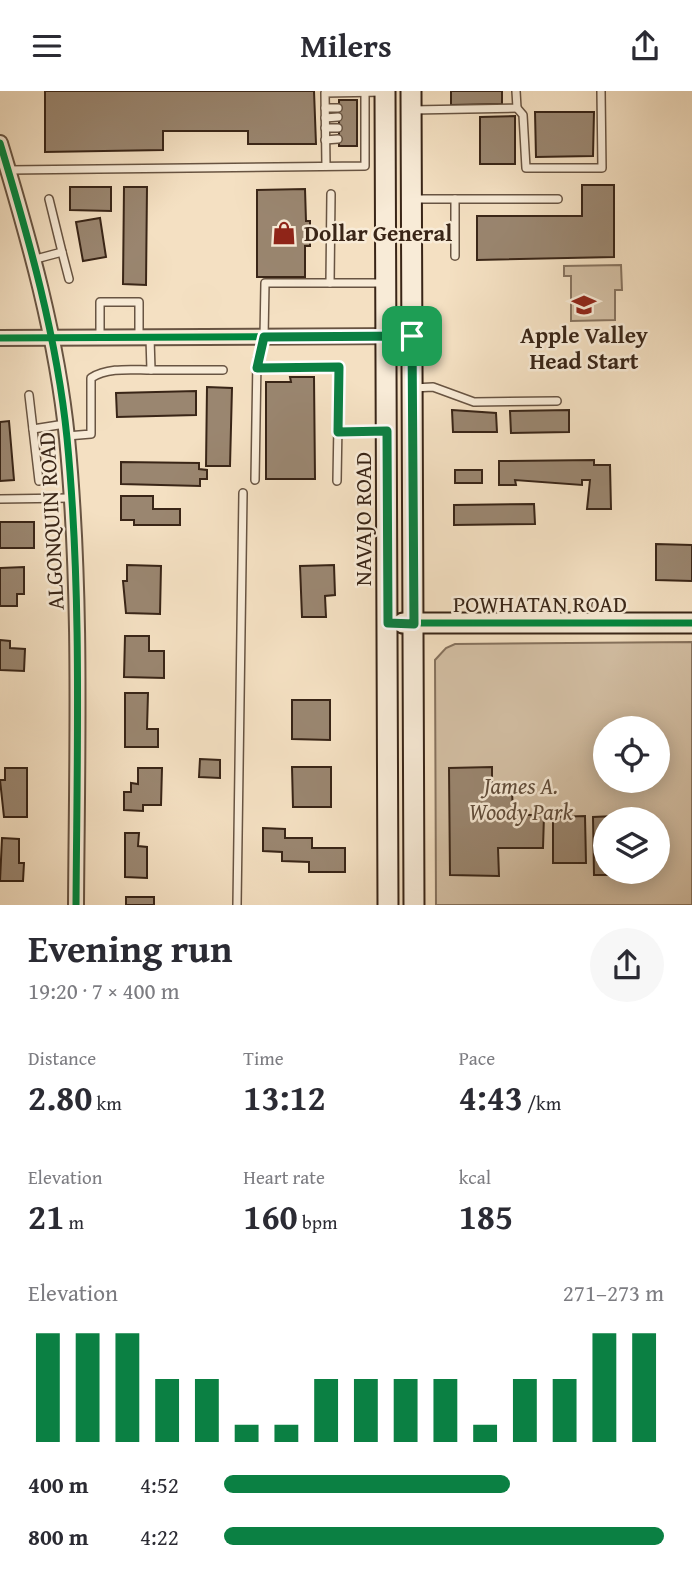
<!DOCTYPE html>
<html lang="en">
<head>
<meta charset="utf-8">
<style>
	:root { --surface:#fff; --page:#f7f7f7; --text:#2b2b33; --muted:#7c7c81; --accent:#0b8043 }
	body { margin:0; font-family:"Gentium Book Plus",serif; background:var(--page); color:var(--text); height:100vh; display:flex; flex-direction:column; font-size:26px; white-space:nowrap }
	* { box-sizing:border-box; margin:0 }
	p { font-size:23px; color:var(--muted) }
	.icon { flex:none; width:38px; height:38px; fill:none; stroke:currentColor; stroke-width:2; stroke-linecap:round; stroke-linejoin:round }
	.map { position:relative; height:814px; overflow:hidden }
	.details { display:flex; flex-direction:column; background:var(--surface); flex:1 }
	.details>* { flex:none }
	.buttons { position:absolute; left:593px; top:625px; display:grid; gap:14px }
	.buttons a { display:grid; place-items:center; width:77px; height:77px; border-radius:50%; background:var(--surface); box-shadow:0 4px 18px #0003; font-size:35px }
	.pin { position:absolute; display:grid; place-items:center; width:60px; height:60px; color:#fff; margin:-30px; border-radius:14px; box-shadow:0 4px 10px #0006 }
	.round { display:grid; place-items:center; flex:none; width:74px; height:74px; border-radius:37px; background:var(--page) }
	.overview { display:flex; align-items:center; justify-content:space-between; height:119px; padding:0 28px }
	h1 { font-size:38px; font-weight:800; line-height:52px }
	.metrics { display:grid; grid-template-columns:repeat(3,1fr); gap:10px; height:119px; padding:7px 28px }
	.metrics div { display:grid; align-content:center }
	.metrics b { font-size:35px; font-weight:800 }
	.metrics small { font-size:19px; font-weight:400 }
	.metrics p { font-size:19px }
	.chart { height:196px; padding:14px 28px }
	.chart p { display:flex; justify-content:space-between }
	.chart svg { width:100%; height:126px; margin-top:7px; stroke:var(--accent); stroke-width:6 }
	ul { padding:0 28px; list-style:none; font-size:23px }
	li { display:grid; grid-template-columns:112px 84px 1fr; align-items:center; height:52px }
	li i { height:18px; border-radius:9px; background:var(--accent) }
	header { display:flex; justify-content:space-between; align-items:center; height:91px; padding:0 28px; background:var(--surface); font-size:32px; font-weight:800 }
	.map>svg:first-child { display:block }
	.green { fill:#d4c0a5; stroke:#86725e; stroke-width:2; fill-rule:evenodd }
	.building { fill:#9a8670; stroke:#392517; stroke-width:2 }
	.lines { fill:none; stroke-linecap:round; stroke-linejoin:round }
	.lane-casing { stroke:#685442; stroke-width:10 }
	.street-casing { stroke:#685442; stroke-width:18 }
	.secondary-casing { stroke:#392517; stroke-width:23 }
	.lane { stroke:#f8ebd7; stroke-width:7 }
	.street { stroke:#f8ebd7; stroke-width:14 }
	.secondary { stroke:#f8ebd7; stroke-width:19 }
	.cycleway-casing { stroke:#f8ebd7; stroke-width:11 }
	.cycleway { stroke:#00873e; stroke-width:7 }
	.route-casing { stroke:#fff; stroke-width:14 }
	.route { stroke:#0b8043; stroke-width:9 }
	.labels { text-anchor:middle; stroke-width:5; stroke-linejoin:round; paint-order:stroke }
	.poi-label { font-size:23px; font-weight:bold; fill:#392517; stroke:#f8ebd7; text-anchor:start }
	.street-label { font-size:23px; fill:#392517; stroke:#f8ebd7 }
	.park-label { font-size:23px; font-style:italic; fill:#604c3a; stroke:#f8ebd7 }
</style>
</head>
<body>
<header><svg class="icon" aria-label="menu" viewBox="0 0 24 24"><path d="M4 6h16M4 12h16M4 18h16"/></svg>Milers<svg class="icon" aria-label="share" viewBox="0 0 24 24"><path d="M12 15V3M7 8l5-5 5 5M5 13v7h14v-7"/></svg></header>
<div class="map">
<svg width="692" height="814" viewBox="0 0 692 814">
	<rect width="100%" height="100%" fill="#f4e0c2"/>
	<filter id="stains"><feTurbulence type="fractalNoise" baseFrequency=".00286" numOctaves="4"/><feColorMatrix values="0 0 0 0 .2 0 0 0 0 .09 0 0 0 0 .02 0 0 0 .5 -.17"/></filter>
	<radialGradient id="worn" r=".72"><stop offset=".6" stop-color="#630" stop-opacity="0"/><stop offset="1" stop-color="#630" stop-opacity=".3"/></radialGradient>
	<!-- green -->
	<g class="green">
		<polygon points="621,174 622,199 615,199 615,229 571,230 571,185 564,185 564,175"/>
		<path d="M692,551V814H436L435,569L446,557L455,553ZM606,637H658V690H606ZM606,728H658V780H606Z"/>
	</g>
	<!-- building -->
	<g class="building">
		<polygon points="45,0 314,0 316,53 248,53 248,40 163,40 163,59 45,61"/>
		<polygon points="451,0 502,0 502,13 451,14"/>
		<rect x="339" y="9" width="18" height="46"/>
		<polygon points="535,21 594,21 593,65 536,66"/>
		<polygon points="515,25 515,73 480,73 480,26"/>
		<polygon points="582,94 614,94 614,166 477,169 477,125 582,125"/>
		<polygon points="70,96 111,96 111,120 70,119"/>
		<polygon points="124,96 147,96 146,194 123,193"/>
		<polygon points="305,98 306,130 310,130 310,155 305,155 305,186 257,186 257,99"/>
		<polygon points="100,127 106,166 83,170 76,131"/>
		<polygon points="290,286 314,286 315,388 266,388 266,291 291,291"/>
		<polygon points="207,296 232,297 230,375 206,375"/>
		<polygon points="196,300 196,324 117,326 116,302"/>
		<polygon points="452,319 496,322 497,341 453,341"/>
		<polygon points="569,319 569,341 511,342 510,320"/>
		<polygon points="9,330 14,389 0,390 0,331"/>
		<polygon points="594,369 594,374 610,374 611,418 587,418 590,389 582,389 582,394 515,389 516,394 499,394 499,370"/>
		<polygon points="121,371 199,372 199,378 207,379 207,388 200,388 200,395 121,393"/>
		<rect x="455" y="379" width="27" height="13"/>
		<polygon points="121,405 153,405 153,418 180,418 180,434 134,434 134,429 121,429"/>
		<polygon points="534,413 535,433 454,434 454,414"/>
		<rect x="0" y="431" width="34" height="26"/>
		<polygon points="656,453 692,454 692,490 656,489"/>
		<polygon points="127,474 161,475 160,523 126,522 123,490 127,490"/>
		<polygon points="334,474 335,504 325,505 326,526 302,526 300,475"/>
		<polygon points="24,476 24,503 17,503 17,515 0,515 0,477"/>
		<polygon points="125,545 149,545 149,560 164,560 164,587 124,586"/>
		<polygon points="0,549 10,550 10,557 25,558 24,580 0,579"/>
		<polygon points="125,602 148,602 147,638 158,638 158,656 125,656"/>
		<polygon points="292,609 330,609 330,649 292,648"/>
		<polygon points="200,668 220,669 220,687 199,686"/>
		<polygon points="292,676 331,676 331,716 293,716"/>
		<polygon points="492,676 492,700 512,699 513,724 544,724 543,757 498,757 499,785 450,784 449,677"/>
		<polygon points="5,677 27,677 27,726 4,726 0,689 5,689"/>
		<polygon points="138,677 162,677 161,714 143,714 143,720 124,719 124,701 131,701 131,692 138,693"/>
		<polygon points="585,725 586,772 553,772 553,726"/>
		<polygon points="615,725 615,728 606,728 606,780 616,780 616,784 594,784 593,726"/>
		<polygon points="263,737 285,738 285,747 312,747 312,757 345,757 345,781 309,781 309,771 282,770 282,761 263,760"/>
		<polygon points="125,742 139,742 138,755 147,756 147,787 125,786"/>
		<polygon points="2,747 19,748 19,772 24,772 23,790 0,790"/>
		<rect x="126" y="806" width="28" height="8"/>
	</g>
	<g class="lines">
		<!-- lane casing -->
		<g class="lane-casing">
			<g id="lane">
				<polyline points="325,17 338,17"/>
				<polyline points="517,17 523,24 526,77 602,77 601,0"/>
				<polyline points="412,19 517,17 516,0"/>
				<polyline points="325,27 338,26"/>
				<polyline points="325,37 338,37"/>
				<polyline points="325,49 338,48"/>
				<polyline points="326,75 325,2 383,1"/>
				<polyline points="9,79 365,75 365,1"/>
				<polyline points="412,108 558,108"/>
				<polyline points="455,108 455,165"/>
				<polyline points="62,161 69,188"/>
				<polyline points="32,169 62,161 49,108"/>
				<polyline points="330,192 331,103"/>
				<polyline points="100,246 100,211 139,211 139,246"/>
				<polyline points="257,277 339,276 337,390"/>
				<polyline points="151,279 223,279"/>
				<polyline points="413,297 433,296 474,311 557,310"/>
				<polyline points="29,304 39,390"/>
				<polyline points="33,338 65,333"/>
				<polyline points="338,341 386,340"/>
				<path d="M67,345L91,343V287C108,276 132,279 151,279L150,247"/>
				<polyline points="255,389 257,269 264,246 265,192 383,192"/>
				<polyline points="0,408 71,407"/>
				<polyline points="596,514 596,529"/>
				<polyline points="237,814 243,402"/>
			</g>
		</g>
		<!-- street casing -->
		<g class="street-casing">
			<g id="street">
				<path d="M0,52C29,148 57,247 67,347C82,502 77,659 76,814"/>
				<polyline points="0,247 412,245"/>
			</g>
		</g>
		<!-- secondary casing -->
		<g class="secondary-casing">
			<g id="secondary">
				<polyline points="385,0 388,814"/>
				<polyline points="411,0 414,814"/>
				<polyline points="403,532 692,532"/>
			</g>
		</g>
		<!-- lane -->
		<use href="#lane" class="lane"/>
		<!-- street -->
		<use href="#street" class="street"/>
		<!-- secondary -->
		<use href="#secondary" class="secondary"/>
		<!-- cycleway casing -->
		<g class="cycleway-casing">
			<g id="cycleway">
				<path d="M0,52C29,148 57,247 67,347C82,502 77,659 76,814"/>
				<polyline points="0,247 412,245"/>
				<polyline points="388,532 692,532"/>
			</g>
		</g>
		<!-- cycleway -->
		<use href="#cycleway" class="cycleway"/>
	</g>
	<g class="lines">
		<!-- route casing -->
		<g class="route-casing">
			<polygon id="route" points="412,245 414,533 388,532 387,340 338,341 339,276 257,277 264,246"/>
		</g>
		<!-- route -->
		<use href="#route" class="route"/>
	</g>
	<!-- icons -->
	<defs>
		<g id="shop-bare" transform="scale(1.89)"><path d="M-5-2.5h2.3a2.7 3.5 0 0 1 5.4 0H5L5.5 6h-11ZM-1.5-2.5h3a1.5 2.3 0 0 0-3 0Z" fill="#8f2418" stroke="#f8ebd7" stroke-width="2.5" paint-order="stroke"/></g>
		<g id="school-bare" transform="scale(1.89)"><path d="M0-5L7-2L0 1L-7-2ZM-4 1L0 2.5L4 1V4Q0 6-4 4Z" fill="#8f2418" stroke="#f8ebd7" stroke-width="2.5" paint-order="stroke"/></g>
	</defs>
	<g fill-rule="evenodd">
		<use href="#shop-bare" x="284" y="142"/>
		<use href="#school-bare" x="584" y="214"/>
	</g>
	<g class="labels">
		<!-- poi labels -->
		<g class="poi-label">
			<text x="304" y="150">Dollar General</text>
			<text x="584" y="252" text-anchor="middle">Apple Valley<tspan x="584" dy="26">Head Start</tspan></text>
		</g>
		<!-- street labels -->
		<g class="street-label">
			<text transform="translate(363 428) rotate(-90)" y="8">NAVAJO ROAD</text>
			<text transform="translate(51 430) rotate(-93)" y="8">ALGONQUIN ROAD</text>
			<text x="540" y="521">POWHATAN ROAD</text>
		</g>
		<!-- park labels -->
		<g class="park-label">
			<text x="521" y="703">James A.<tspan x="521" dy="26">Woody Park</tspan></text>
		</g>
	</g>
	<rect width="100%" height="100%" filter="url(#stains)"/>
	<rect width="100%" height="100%" fill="url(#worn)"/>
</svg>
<div class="buttons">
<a><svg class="icon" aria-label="locate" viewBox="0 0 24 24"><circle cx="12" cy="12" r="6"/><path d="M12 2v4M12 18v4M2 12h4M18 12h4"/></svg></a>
<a><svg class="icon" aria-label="layers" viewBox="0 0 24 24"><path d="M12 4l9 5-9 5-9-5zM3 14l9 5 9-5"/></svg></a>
</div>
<div class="pin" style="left:412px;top:245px;background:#1e9e55"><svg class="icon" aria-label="arrive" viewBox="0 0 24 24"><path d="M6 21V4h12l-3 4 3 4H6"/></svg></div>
</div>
<section class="details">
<div class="overview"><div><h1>Evening run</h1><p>19:20 · 7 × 400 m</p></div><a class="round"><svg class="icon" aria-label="share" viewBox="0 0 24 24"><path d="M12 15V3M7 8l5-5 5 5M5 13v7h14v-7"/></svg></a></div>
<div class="metrics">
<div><p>Distance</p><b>2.80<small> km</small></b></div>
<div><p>Time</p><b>13:12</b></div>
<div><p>Pace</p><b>4:43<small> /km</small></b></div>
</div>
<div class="metrics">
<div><p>Elevation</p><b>21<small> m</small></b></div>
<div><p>Heart rate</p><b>160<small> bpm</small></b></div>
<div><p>kcal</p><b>185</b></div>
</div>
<div class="chart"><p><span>Elevation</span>271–273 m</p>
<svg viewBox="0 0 160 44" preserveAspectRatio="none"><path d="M5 44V6M15 44V6M25 44V6M35 44V22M45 44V22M55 44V38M65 44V38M75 44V22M85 44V22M95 44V22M105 44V22M115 44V38M125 44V22M135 44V22M145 44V6M155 44V6"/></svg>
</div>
<ul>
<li><b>400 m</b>4:52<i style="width:65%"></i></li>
<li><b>800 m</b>4:22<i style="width:100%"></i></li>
</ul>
</section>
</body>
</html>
